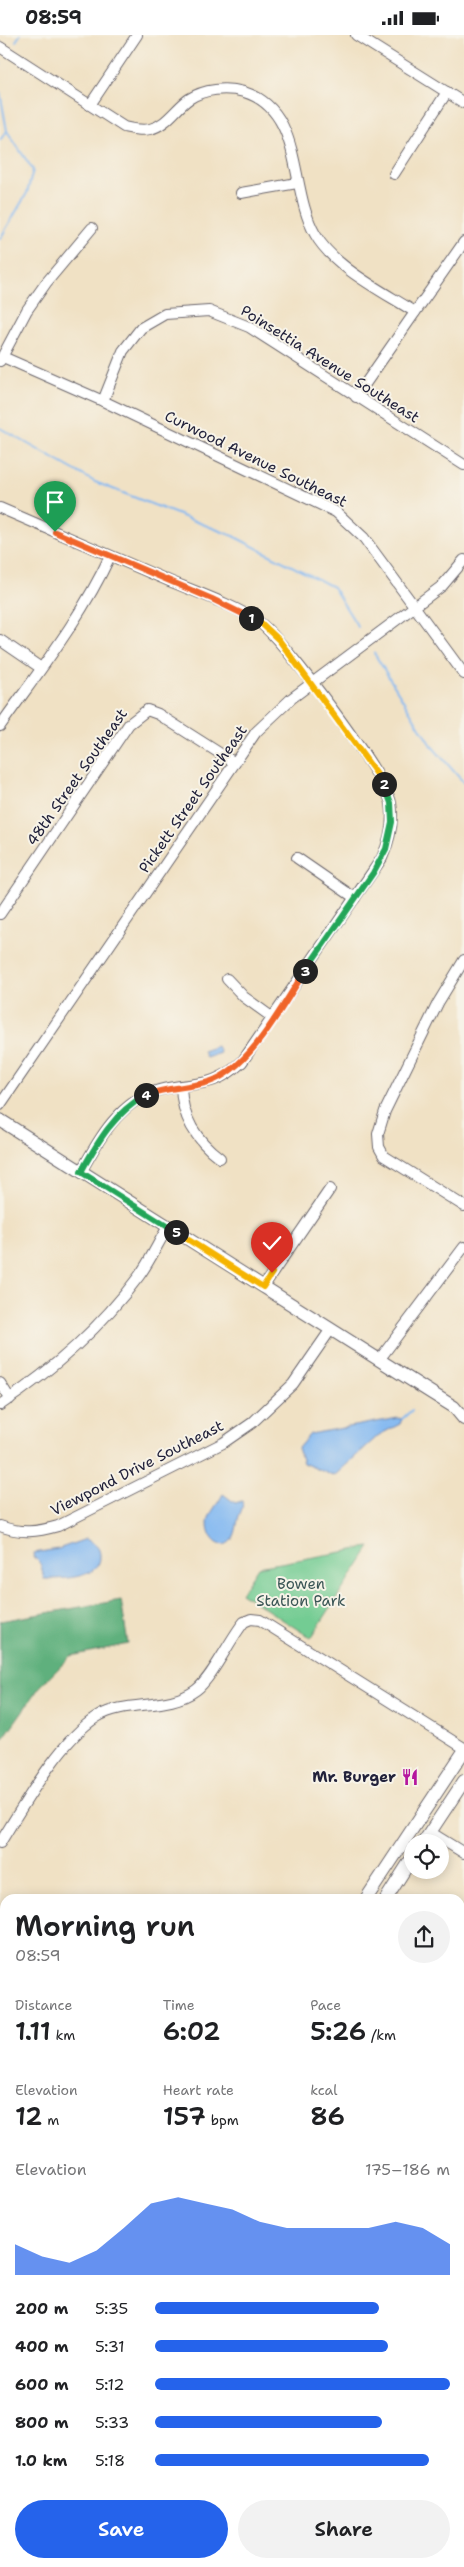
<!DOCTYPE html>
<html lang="en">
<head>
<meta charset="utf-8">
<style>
	:root { --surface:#fff; --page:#f2f2f2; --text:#202124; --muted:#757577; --accent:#2563eb }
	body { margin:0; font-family:"Shantell Sans",sans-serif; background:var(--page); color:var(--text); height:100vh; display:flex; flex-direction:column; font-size:19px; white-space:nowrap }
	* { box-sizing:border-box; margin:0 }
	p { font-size:16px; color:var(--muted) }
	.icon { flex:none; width:28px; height:28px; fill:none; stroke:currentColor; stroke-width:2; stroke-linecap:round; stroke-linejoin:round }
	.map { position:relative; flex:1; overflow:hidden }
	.panel { position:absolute; left:0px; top:1859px; width:465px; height:674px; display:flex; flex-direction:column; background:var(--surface); border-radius:15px 15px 0 0; box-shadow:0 2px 12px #0003 }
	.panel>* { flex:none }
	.controls { position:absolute; left:404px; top:1799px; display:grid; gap:10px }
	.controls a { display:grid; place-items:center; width:45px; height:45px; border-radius:50%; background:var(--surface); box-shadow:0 2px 12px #0003; font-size:25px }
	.pin { position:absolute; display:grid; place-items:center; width:42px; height:42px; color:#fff; margin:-51px -21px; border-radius:50% 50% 50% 0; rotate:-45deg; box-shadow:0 0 5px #0007 }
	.pin .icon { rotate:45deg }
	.km { position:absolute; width:25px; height:25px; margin:-12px; border-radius:50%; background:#222; color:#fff; font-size:14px; line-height:25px; text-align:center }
	.round { display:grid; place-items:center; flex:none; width:52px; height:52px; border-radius:26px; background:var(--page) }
	.overview { display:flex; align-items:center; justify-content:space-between; height:85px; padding:0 15px }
	h1 { font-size:28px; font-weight:600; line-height:38px }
	.stats { display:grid; grid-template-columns:repeat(3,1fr); gap:8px; height:85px; padding:5px 15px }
	.stats div { display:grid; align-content:center }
	.stats b { font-size:25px; font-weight:600 }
	.stats small { font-size:14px; font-weight:400 }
	.stats p { font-size:14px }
	.chart { height:140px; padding:10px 15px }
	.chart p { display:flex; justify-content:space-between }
	.chart svg { width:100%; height:90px; margin-top:5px; fill:var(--accent); opacity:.7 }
	.primary-button { display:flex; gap:10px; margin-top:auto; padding:10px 15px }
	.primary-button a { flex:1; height:58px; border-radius:30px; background:var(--accent); color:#fff; font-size:20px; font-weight:600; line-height:58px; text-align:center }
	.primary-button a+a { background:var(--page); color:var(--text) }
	ul { padding:0 15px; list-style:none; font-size:16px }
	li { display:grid; grid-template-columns:80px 60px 1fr; align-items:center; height:38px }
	li i { height:12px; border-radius:6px; background:var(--accent) }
	.status { display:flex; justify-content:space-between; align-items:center; height:35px; padding:0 25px; background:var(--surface); direction:ltr }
	.status svg { height:14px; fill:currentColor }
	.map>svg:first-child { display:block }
	.green { fill:#73cc93; stroke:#4a7767 }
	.forest { fill:#5eb07d; stroke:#40695c }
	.water { fill:#82b8f1; stroke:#526d96 }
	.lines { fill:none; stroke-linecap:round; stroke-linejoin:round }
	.stream { stroke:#82b8f1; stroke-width:2 }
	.minor-casing { stroke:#6a656b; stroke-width:12 }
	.major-casing { stroke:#6a656b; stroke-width:14 }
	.minor { stroke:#fff; stroke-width:10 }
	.major { stroke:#fff; stroke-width:12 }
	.split-1-casing { stroke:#fff; stroke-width:10 }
	.split-2-casing { stroke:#fff; stroke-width:10 }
	.split-3-casing { stroke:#fff; stroke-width:10 }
	.split-4-casing { stroke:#fff; stroke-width:10 }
	.split-5-casing { stroke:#fff; stroke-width:10 }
	.split-6-casing { stroke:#fff; stroke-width:10 }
	.split-1 { stroke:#f0652b; stroke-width:6 }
	.split-2 { stroke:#f5b400; stroke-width:6 }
	.split-3 { stroke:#22a559; stroke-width:6 }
	.split-4 { stroke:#f0652b; stroke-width:6 }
	.split-5 { stroke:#22a559; stroke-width:6 }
	.split-6 { stroke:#f5b400; stroke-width:6 }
	.labels { text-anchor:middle; stroke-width:4; stroke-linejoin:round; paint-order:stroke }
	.street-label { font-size:15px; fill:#22223b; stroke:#f7f3e8 }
	.park-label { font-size:15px; fill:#3a5555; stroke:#f7f3e8 }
	.poi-label { font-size:15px; font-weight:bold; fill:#22223b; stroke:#f7f3e8; text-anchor:end }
</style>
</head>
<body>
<div class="status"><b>08:59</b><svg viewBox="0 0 49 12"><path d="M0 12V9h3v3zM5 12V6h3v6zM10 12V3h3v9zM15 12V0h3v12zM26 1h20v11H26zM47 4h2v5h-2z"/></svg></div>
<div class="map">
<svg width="464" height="2532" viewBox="0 0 464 2532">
	<rect width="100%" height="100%" fill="#f7f3e8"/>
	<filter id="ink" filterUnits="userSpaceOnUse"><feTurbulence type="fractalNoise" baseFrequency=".02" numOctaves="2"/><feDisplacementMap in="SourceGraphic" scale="10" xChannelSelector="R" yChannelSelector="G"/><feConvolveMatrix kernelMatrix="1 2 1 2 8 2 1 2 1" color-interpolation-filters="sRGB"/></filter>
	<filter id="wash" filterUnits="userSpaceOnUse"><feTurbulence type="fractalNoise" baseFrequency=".0096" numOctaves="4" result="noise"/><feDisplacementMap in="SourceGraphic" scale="20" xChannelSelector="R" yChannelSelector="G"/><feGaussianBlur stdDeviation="1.12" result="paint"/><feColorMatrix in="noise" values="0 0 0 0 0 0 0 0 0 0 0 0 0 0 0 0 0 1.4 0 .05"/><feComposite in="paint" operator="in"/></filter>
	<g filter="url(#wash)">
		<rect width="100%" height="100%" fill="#f0e1c4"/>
		<!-- green -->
		<polygon class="green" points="370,1512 311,1603 241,1558 258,1532"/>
		<!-- forest -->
		<polygon class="forest" points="121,1565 128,1609 71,1621 39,1653 0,1708 0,1586"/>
		<!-- water -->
		<g class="water">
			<polygon points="217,1011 220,1018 206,1023 203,1016"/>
			<polygon points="398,1383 402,1384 400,1389 379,1400 334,1441 303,1428 298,1413 310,1399"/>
			<path d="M223,1459L235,1468L242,1466C244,1473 240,1477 238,1484C237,1490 236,1498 233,1503C221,1521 204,1499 209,1483C212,1474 219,1468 223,1459Z"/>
			<path d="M86,1504C94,1509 100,1511 100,1521C101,1544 61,1544 44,1544C41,1533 43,1528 33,1522L34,1518L58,1514Z"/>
		</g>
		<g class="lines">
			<!-- stream -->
			<g class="stream">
				<polyline points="16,6 20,0"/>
				<polyline points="0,32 1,29"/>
				<polyline points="0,57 7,96 33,135 27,158 0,204"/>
				<polyline points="0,105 7,96"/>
				<polyline points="0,393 95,447 233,501 333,552 358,592"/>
				<polyline points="374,618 430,709 464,748"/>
				<polyline points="402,1384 412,1375"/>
			</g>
		</g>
	</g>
	<g filter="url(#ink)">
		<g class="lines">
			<!-- minor casing -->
			<g class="minor-casing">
				<g id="minor">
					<polyline points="356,0 464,68"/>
					<path d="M0,12L124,92C133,94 141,96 150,94C167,90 176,73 189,64C204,54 226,52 244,57C304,75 289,154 315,199C333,232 384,257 415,277"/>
					<polyline points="90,70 137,0"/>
					<polyline points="394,139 447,57"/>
					<polyline points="241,158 297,148"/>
					<polyline points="3,322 103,366 336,477 364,503 464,639"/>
					<polyline points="0,326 27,275 46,248 92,193"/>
					<polyline points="356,362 464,207"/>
					<polyline points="103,366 123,316 141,293 165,279 209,276 249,292 464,430"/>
					<path d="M0,473C56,497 111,521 167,545C194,556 237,571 260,588C284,605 385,740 391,768C394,787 390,805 382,823L242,1027C212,1055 193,1046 159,1055C120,1066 99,1103 81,1137"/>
					<polyline points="0,605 41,633"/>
					<path d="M0,691C39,636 82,582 110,521"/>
					<polyline points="297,823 355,863"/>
					<polyline points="0,879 129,689 147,675 158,679 235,728"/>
					<polyline points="464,925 438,968 385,1076 378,1099 379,1112 384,1121 464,1171"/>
					<polyline points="227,944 244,962 273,983"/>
					<path d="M181,1052C182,1083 196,1105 220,1123"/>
					<polyline points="0,1070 256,697 292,663 442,551 464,525"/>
					<polyline points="263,1252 330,1154"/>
					<polyline points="379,1325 464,1212"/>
					<polyline points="0,1348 10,1364"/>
					<path d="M0,1370C53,1335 101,1292 139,1241C150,1226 158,1208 168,1192"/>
					<path d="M0,1491C21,1499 37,1497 58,1491L223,1408L252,1388L293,1349L331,1294"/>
					<polyline points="430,1797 464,1818"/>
					<path d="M0,1808C23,1771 61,1704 97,1682C126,1664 168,1676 196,1655C212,1643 230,1604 244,1587L251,1584L260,1585L464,1713"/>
					<polyline points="460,1957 464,1957"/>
					<polyline points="0,2017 5,2021"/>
					<polyline points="460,2067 464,2070"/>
					<polyline points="460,2193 464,2196"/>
					<polyline points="460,2401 464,2402"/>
					<polyline points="460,2435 464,2433"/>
					<polyline points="460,2464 464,2460"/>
					<polyline points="225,2532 229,2528"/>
				</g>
			</g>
			<!-- major casing -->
			<g class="major-casing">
				<g id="major">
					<polyline points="0,1085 430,1357 454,1372 464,1384"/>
					<polyline points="423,1808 464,1746"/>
					<polyline points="366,1864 464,1716"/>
					<polyline points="386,1864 412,1823"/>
					<polyline points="0,2410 5,2403"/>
					<polyline points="0,2439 5,2432"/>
				</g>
			</g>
			<!-- minor -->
			<use href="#minor" class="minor"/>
			<!-- major -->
			<use href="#major" class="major"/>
		</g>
	</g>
	<g class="lines" filter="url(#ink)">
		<!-- split-1 casing -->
		<g class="split-1-casing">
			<polyline id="split-1" points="55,497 212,564 251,583"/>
		</g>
		<!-- split-2 casing -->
		<g class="split-2-casing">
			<polyline id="split-2" points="251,583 260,587 279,605 384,749"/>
		</g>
		<!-- split-3 casing -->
		<g class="split-3-casing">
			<polyline id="split-3" points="305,936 373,838 386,814 392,787 391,768 384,749"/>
		</g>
		<!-- split-4 casing -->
		<g class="split-4-casing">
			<path id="split-4" d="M146,1060C166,1052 188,1053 209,1047C249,1035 283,970 305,936"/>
		</g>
		<!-- split-5 casing -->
		<g class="split-5-casing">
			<path id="split-5" d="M146,1060C115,1077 98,1106 81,1137L176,1197"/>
		</g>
		<!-- split-6 casing -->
		<g class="split-6-casing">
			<polyline id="split-6" points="176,1197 263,1252 272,1238"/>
		</g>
		<!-- split-1 -->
		<use href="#split-1" class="split-1"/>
		<!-- split-2 -->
		<use href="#split-2" class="split-2"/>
		<!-- split-3 -->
		<use href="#split-3" class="split-3"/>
		<!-- split-4 -->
		<use href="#split-4" class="split-4"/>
		<!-- split-5 -->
		<use href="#split-5" class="split-5"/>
		<!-- split-6 -->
		<use href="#split-6" class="split-6"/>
	</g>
	<!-- icons -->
	<defs>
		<g id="restaurant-bare" transform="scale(1.35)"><path d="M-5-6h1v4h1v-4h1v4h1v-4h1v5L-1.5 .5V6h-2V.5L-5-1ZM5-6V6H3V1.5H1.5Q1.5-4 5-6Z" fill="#b5179e" stroke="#f7f3e8" stroke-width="2.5" paint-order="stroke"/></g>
	</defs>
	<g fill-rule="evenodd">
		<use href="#restaurant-bare" x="410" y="1742"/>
	</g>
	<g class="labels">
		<!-- street labels -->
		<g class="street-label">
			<text transform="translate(330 329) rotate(32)" y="5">Poinsettia Avenue Southeast</text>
			<text transform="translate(256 424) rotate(26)" y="5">Curwood Avenue Southeast</text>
			<text transform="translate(77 742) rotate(-55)" y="5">48th Street Southeast</text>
			<text transform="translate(193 764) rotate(-55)" y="5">Pickett Street Southeast</text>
			<text transform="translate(137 1433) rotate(-27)" y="5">Viewpond Drive Southeast</text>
		</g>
		<!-- park labels -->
		<g class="park-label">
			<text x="301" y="1554">Bowen<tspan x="301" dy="17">Station Park</tspan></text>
		</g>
		<!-- poi labels -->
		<g class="poi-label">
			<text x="396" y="1747">Mr. Burger</text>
		</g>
	</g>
</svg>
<div class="controls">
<a><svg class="icon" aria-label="locate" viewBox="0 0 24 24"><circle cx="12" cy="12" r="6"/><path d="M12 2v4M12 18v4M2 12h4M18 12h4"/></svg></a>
</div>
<div class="pin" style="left:55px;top:497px;background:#1e9e55"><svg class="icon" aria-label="arrive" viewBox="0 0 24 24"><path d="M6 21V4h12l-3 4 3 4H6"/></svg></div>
<div class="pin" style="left:272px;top:1238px;background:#d93025"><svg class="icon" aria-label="check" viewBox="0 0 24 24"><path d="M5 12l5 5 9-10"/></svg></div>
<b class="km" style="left:251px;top:583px">1</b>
<b class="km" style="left:384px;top:749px">2</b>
<b class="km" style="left:305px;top:936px">3</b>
<b class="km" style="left:146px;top:1060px">4</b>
<b class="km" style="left:176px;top:1197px">5</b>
<section class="panel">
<div class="overview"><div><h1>Morning run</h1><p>08:59</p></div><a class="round"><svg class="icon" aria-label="share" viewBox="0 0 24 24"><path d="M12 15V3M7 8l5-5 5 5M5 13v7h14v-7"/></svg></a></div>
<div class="stats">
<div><p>Distance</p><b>1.11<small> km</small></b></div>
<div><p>Time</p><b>6:02</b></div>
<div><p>Pace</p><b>5:26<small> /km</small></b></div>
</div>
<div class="stats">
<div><p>Elevation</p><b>12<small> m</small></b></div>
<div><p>Heart rate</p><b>157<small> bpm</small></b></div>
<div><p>kcal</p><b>86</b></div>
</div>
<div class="chart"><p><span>Elevation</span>175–186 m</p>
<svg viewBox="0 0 160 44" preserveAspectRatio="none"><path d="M0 44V29L10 35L20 38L30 32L40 21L50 9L60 6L70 9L80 12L90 18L100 21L110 21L120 21L130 21L140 18L150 21L160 29V44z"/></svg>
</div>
<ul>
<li><b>200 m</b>5:35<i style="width:76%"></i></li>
<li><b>400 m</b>5:31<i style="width:79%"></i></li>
<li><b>600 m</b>5:12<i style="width:100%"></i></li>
<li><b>800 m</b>5:33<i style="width:77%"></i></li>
<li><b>1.0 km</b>5:18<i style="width:93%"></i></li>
</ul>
<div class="primary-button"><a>Save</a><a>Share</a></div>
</section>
</div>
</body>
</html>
